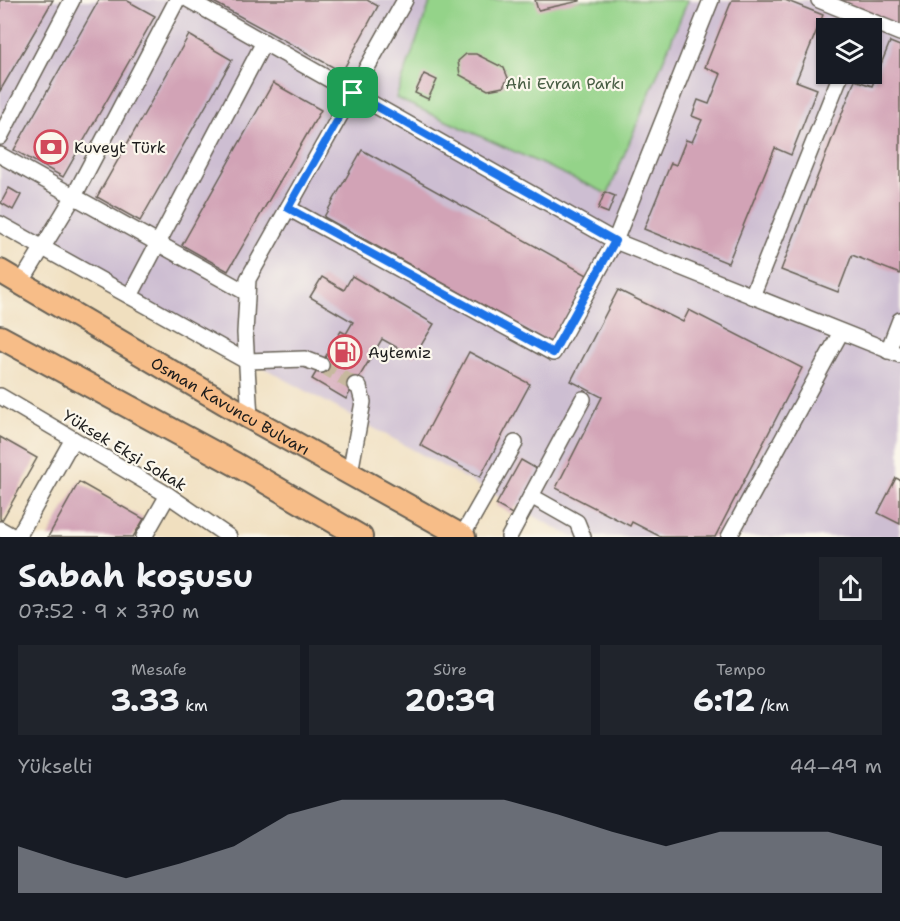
<!DOCTYPE html>
<html lang="tr">
<head>
<meta charset="utf-8">
<style>
	:root { --surface:#171b24; --page:#20242c; --text:#f1f3f6; --muted:#9ea1a6; --accent:#8c9099 }
	body { margin:0; font-family:"Shantell Sans",sans-serif; background:var(--page); color:var(--text); height:100vh; display:flex; flex-direction:column; font-size:22px; white-space:nowrap }
	* { box-sizing:border-box; margin:0 }
	p { font-size:20px; color:var(--muted) }
	.icon { flex:none; width:33px; height:33px; fill:none; stroke:currentColor; stroke-width:2; stroke-linecap:round; stroke-linejoin:round }
	.map { position:relative; height:537px; overflow:hidden }
	.details { display:flex; flex-direction:column; background:var(--surface); flex:1 }
	.details>* { flex:none }
	.buttons { position:absolute; left:816px; top:18px; display:grid; gap:12px }
	.buttons a { display:grid; place-items:center; width:66px; height:66px; border-radius:0px; background:var(--surface); box-shadow:0 2px 4px #0004; font-size:30px }
	.pin { position:absolute; display:grid; place-items:center; width:51px; height:51px; color:#fff; margin:-26px; border-radius:12px; box-shadow:0 3px 9px #0006 }
	.round { display:grid; place-items:center; flex:none; width:63px; height:63px; border-radius:0px; background:var(--page) }
	.headline { display:flex; align-items:center; justify-content:space-between; height:102px; padding:0 18px }
	h1 { font-size:33px; font-weight:700; line-height:45px }
	.figures { display:grid; grid-template-columns:repeat(3,1fr); gap:9px; height:102px; padding:6px 18px }
	.figures div { display:grid; align-content:center; border-radius:0px; background:var(--page); text-align:center }
	.figures b { font-size:30px; font-weight:700 }
	.figures small { font-size:16px; font-weight:400 }
	.figures p { font-size:16px }
	.chart { height:168px; padding:12px 18px }
	.chart p { display:flex; justify-content:space-between }
	.chart svg { width:100%; height:108px; margin-top:6px; fill:var(--accent); opacity:.7 }
	.map>svg:first-child { display:block }
	.industrial { fill:#cdbed2; fill-rule:evenodd }
	.green { fill:#94d389; stroke:#587852; stroke-width:1.5 }
	.building { fill:#d2a3b6 }
	.lines { fill:none; stroke-linecap:round; stroke-linejoin:round }
	.minor-tunnel { stroke:#c6b89e; stroke-width:15; stroke-dasharray:15 8; stroke-linecap:butt }
	.minor-casing { stroke:#666055; stroke-width:18 }
	.highway-casing { stroke:#666055; stroke-width:26 }
	.minor { stroke:#fff; stroke-width:15 }
	.highway { stroke:#f7bd88; stroke-width:22 }
	.route-casing { stroke:#fff; stroke-width:12 }
	.route { stroke:#1a73e8; stroke-width:8 }
	.labels { text-anchor:middle; stroke-width:4.5; stroke-linejoin:round; paint-order:stroke }
	.park-label { font-size:16px; fill:#465c42; stroke:#fbf7ec }
	.poi-label { font-size:16px; fill:#1c1c1c; stroke:#fbf7ec; text-anchor:start }
	.street-label { font-size:16px; fill:#1c1c1c; stroke:#fbf7ec }
</style>
</head>
<body>
<div class="map">
<svg width="900" height="537" viewBox="0 0 900 537">
	<rect width="100%" height="100%" fill="#fbf7ec"/>
	<filter id="ink" filterUnits="userSpaceOnUse"><feTurbulence type="fractalNoise" baseFrequency=".0167" numOctaves="2"/><feDisplacementMap in="SourceGraphic" scale="12" xChannelSelector="R" yChannelSelector="G"/><feConvolveMatrix kernelMatrix="1 2 1 2 8 2 1 2 1" color-interpolation-filters="sRGB"/></filter>
	<filter id="wash" filterUnits="userSpaceOnUse"><feTurbulence type="fractalNoise" baseFrequency=".008" numOctaves="4" result="noise"/><feDisplacementMap in="SourceGraphic" scale="24" xChannelSelector="R" yChannelSelector="G"/><feGaussianBlur stdDeviation="1.35" result="paint"/><feColorMatrix in="noise" values="0 0 0 0 0 0 0 0 0 0 0 0 0 0 0 0 0 1.4 0 .05"/><feComposite in="paint" operator="in"/></filter>
	<g filter="url(#wash)">
		<rect width="100%" height="100%" fill="#f0dfbf"/>
		<!-- industrial -->
		<path class="industrial" d="M0,0H900V537H572L0,223ZM826,28H872V74H826Z"/>
		<!-- green -->
		<polygon class="green" points="431,0 688,0 608,194 396,98"/>
		<g id="blocks">
			<!-- building -->
			<g class="building">
				<polygon points="0,0 53,0 0,91"/>
				<polygon points="99,0 126,0 155,16 63,177 14,150"/>
				<polygon points="210,0 367,0 378,6 342,72"/>
				<polygon points="535,0 580,0 580,1 538,10"/>
				<polygon points="732,0 785,0 823,15 796,81 817,89 791,155 775,148 728,263 644,229 671,163 676,165 686,140 692,142 702,120 692,116 698,100 709,104 721,74 705,67"/>
				<polygon points="835,0 900,0 900,26"/>
				<polygon points="189,35 232,60 140,221 97,197"/>
				<polygon points="890,42 900,46 900,274 852,255 838,292 781,270 855,80 872,86"/>
				<polygon points="466,54 476,54 504,68 508,78 503,87 488,90 460,75 458,61"/>
				<polygon points="424,74 437,80 428,99 415,93"/>
				<polygon points="273,83 321,110 228,271 182,245"/>
				<polygon points="362,150 589,276 551,343 324,217"/>
				<polygon points="9,188 21,195 13,210 1,203"/>
				<polygon points="605,192 615,196 608,213 598,209"/>
				<polygon points="352,276 434,324 414,357 382,339 346,399 312,379 341,331 346,334 353,322 310,297 322,277 344,290"/>
				<polygon points="618,290 683,322 689,310 802,368 715,537 661,537 632,522 630,526 556,488 602,397 571,381"/>
				<polygon points="469,352 530,384 480,477 420,445"/>
				<polygon points="0,437 37,458 2,520 0,519"/>
				<polygon points="521,460 537,469 512,514 496,505"/>
				<polygon points="896,478 900,480 900,524 878,513"/>
				<polygon points="79,482 144,519 133,537 48,537"/>
			</g>
		</g>
	</g>
	<g filter="url(#ink)">
		<use href="#blocks" fill-opacity="0" stroke="#666055" stroke-width="1.5"/>
		<g class="lines">
			<!-- minor-tunnel -->
			<polyline class="minor-tunnel" points="321,365 355,385"/>
			<!-- minor casing -->
			<g class="minor-casing">
				<g id="minor">
					<polyline points="189,0 615,241 900,355"/>
					<polyline points="819,0 900,33"/>
					<polyline points="0,137 72,0"/>
					<polyline points="0,155 247,293"/>
					<polyline points="288,208 553,353 615,241 711,0"/>
					<polyline points="0,224 246,361 305,359 321,365"/>
					<polyline points="21,283 74,196 177,0"/>
					<polyline points="130,296 264,42"/>
					<polyline points="752,296 841,74"/>
					<polyline points="888,351 900,320"/>
					<polyline points="0,396 168,495 229,537"/>
					<polyline points="250,418 245,333 248,279 405,0"/>
					<polyline points="350,473 363,402 359,387 355,385"/>
					<polyline points="531,496 577,522 583,537"/>
					<polyline points="0,529 14,537"/>
					<polyline points="462,536 515,443"/>
					<polyline points="18,537 73,439"/>
					<polyline points="144,537 168,495"/>
					<polyline points="509,537 583,399"/>
					<polyline points="729,537 841,332"/>
				</g>
			</g>
			<!-- highway casing -->
			<g class="highway-casing">
				<g id="highway">
					<path id="s1" d="M0,271L250,418L464,537"/>
					<polyline points="0,337 235,464 361,537"/>
				</g>
			</g>
			<!-- minor -->
			<use href="#minor" class="minor"/>
			<!-- highway -->
			<use href="#highway" class="highway"/>
		</g>
	</g>
	<g class="lines" filter="url(#ink)">
		<!-- route casing -->
		<g class="route-casing">
			<polygon id="route" points="353,93 615,241 553,353 288,208"/>
		</g>
		<!-- route -->
		<use href="#route" class="route"/>
	</g>
	<!-- icons -->
	<defs>
		<g id="bank-ring" transform="scale(1.725)"><circle r="9.5" fill="#fbf7ec" stroke="#d1495b" stroke-width="1.5"/><path d="M-6-4H6V4H-6ZM0-2.3a2.3 2.3 0 1 0 0 4.6a2.3 2.3 0 1 0 0-4.6Z" fill="#d1495b"/></g>
		<g id="fuel-ring" transform="scale(1.725)"><circle r="9.5" fill="#fbf7ec" stroke="#d1495b" stroke-width="1.5"/><path d="M-5.5-6h7V0h2V4h1.3V-2.5L3-4.5l.8-.8L6-3V5H2.5V1h-1V6h-7ZM-4.2-4.7v3.2H.2V-4.7Z" fill="#d1495b"/></g>
	</defs>
	<g fill-rule="evenodd">
		<use href="#bank-ring" x="51" y="147"/>
		<use href="#fuel-ring" x="345" y="352"/>
	</g>
	<g class="labels">
		<!-- park labels -->
		<g class="park-label">
			<text x="565" y="89">Ahi Evran Parkı</text>
		</g>
		<!-- poi labels -->
		<g class="poi-label">
			<text x="74" y="153">Kuveyt Türk</text>
			<text x="368" y="358">Aytemiz</text>
		</g>
		<!-- street labels -->
		<g class="street-label">
			<text dy="6" stroke="none"><textPath href="#s1" startOffset="267">Osman Kavuncu Bulvarı</textPath></text>
			<text transform="translate(125 450) rotate(31)" y="6">Yüksek Ekşi Sokak</text>
		</g>
	</g>
</svg>
<div class="buttons">
<a><svg class="icon" aria-label="layers" viewBox="0 0 24 24"><path d="M12 4l9 5-9 5-9-5zM3 14l9 5 9-5"/></svg></a>
</div>
<div class="pin" style="left:353px;top:93px;background:#1e9e55"><svg class="icon" aria-label="arrive" viewBox="0 0 24 24"><path d="M6 21V4h12l-3 4 3 4H6"/></svg></div>
</div>
<section class="details">
<div class="headline"><div><h1>Sabah koşusu</h1><p>07:52 · 9 × 370 m</p></div><a class="round"><svg class="icon" aria-label="share" viewBox="0 0 24 24"><path d="M12 15V3M7 8l5-5 5 5M5 13v7h14v-7"/></svg></a></div>
<div class="figures">
<div><p>Mesafe</p><b>3.33<small> km</small></b></div>
<div><p>Süre</p><b>20:39</b></div>
<div><p>Tempo</p><b>6:12<small> /km</small></b></div>
</div>
<div class="chart"><p><span>Yükselti</span>44–49 m</p>
<svg viewBox="0 0 160 44" preserveAspectRatio="none"><path d="M0 44V25L10 32L20 38L30 32L40 25L50 12L60 6L70 6L80 6L90 6L100 12L110 19L120 25L130 19L140 19L150 19L160 25V44z"/></svg>
</div>
</section>
</body>
</html>
